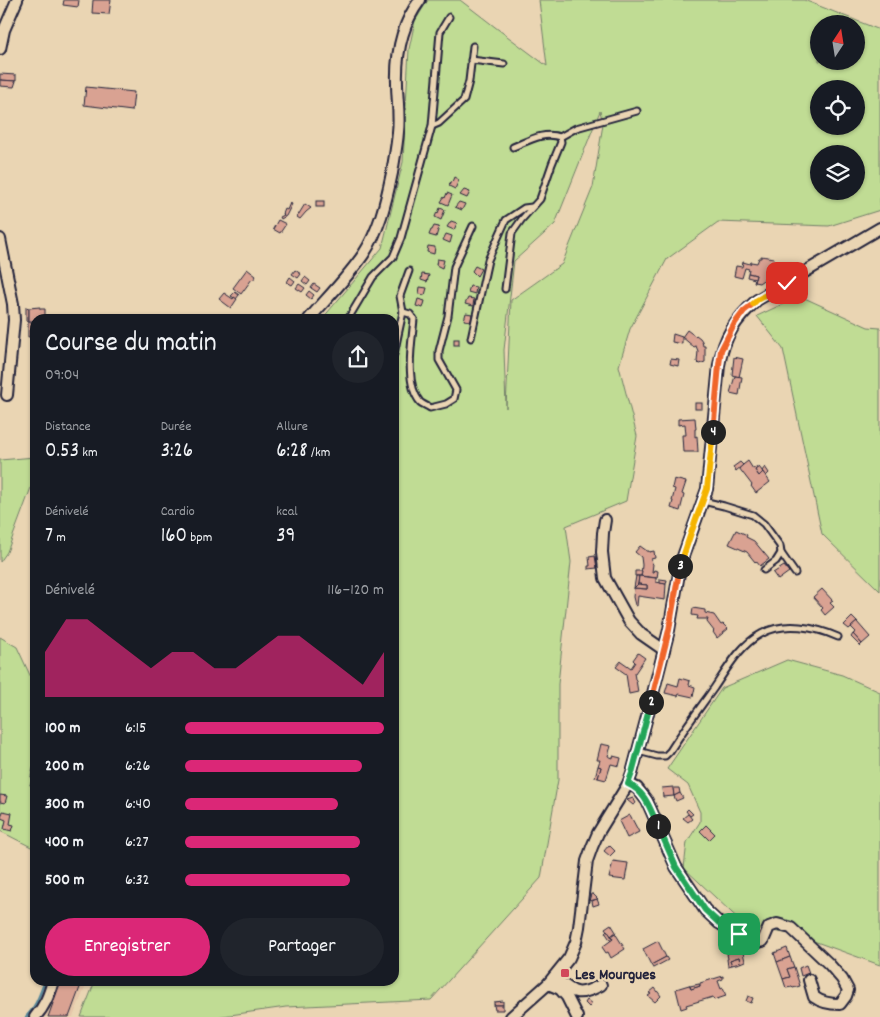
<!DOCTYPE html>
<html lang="fr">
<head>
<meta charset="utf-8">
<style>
	:root { --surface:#171b24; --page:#20242c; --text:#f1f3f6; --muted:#9ea1a6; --accent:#db2777 }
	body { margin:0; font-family:Dekko,sans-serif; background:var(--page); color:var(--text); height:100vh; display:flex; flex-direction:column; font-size:19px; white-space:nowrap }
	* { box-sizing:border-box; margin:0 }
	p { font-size:16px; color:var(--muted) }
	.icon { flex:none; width:28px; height:28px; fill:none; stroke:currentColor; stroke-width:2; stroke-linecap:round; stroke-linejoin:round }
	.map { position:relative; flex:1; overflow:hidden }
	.details { position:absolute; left:30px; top:314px; width:369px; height:672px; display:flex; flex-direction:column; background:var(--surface); border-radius:15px; box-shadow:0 1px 4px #0004 }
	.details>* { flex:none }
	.needle { width:32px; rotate:12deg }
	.fabs { position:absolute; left:810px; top:15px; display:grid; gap:10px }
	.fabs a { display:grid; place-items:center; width:55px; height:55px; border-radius:50%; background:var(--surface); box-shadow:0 1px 4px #0004; font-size:25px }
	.pin { position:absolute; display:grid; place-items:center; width:42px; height:42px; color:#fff; margin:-21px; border-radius:10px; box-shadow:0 2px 8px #0006 }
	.km { position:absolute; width:25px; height:25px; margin:-12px; border-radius:50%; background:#222; color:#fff; font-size:14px; line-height:25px; text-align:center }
	.round { display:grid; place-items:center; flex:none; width:52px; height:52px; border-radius:26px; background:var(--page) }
	.head { display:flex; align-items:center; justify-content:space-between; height:85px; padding:0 15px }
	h1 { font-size:28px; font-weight:600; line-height:38px }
	.metrics { display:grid; grid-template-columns:repeat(3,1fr); gap:8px; height:85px; padding:5px 15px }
	.metrics div { display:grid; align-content:center }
	.metrics b { font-size:21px; font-weight:600 }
	.metrics small { font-size:14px; font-weight:400 }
	.metrics p { font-size:14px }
	.chart { height:140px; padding:10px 15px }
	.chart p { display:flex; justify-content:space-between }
	.chart svg { width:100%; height:90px; margin-top:5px; fill:var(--accent); opacity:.7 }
	.button { display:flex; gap:10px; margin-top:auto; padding:10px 15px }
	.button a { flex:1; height:58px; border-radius:30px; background:var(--accent); color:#fff; font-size:20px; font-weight:600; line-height:58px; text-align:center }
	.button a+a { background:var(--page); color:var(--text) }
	ul { padding:0 15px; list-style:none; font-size:16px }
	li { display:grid; grid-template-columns:80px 60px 1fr; align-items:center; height:38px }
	li i { height:12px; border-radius:6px; background:var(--accent) }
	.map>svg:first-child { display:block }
	.built { fill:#e5c6a9 }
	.green { fill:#c0dc94; stroke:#717f68; fill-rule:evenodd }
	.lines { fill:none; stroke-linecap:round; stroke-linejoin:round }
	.stream { stroke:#59889a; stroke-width:2.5 }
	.building { fill:#d9a292; stroke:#22223b }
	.service-casing { stroke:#22223b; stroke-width:9 }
	.minor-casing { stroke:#22223b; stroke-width:14 }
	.service { stroke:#ead5b3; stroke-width:5 }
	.minor { stroke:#ead5b3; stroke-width:10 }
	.split-1-casing { stroke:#fff; stroke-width:10 }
	.split-2-casing { stroke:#fff; stroke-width:10 }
	.split-3-casing { stroke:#fff; stroke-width:10 }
	.split-4-casing { stroke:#fff; stroke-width:10 }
	.split-5-casing { stroke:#fff; stroke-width:10 }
	.split-6-casing { stroke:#fff; stroke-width:10 }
	.split-1 { stroke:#22a559; stroke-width:6 }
	.split-2 { stroke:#22a559; stroke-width:6 }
	.split-3 { stroke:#f0652b; stroke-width:6 }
	.split-4 { stroke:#f5b400; stroke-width:6 }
	.split-5 { stroke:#f0652b; stroke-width:6 }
	.split-6 { stroke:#f5b400; stroke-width:6 }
	.poi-dot { fill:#d1495b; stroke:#ead5b3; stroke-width:2 }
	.labels { text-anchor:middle; stroke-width:5; stroke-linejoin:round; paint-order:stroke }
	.poi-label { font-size:16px; font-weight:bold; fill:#22223b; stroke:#ead5b3; text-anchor:start }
</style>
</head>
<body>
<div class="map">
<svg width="880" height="1017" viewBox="0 0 880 1017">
	<rect width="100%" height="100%" fill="#ead5b3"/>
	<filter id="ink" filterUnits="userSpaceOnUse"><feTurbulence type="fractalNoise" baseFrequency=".02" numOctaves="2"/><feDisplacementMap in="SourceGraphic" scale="10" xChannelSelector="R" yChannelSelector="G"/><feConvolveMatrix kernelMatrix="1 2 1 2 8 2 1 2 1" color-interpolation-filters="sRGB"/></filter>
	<g filter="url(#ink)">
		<!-- built -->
		<polygon class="built" points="58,981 88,981 73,1017 41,1017 48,1009"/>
		<!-- green -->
		<g class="green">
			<path d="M428,0H460L499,30L547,66L539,0H804L880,30V210L829,226L718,222L667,259L630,329L619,366L637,436L626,501L566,526L571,562L558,684V780L541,878L431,1000L286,1007L216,1017H81L95,981H394V319H322L382,248L403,162L409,49L415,21ZM819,24H856V61H819ZM819,89H856V126H819ZM600,111L603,124L593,187L562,264L511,300L506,408L504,350L514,261L555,224ZM819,154H856V191H819Z"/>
			<polygon points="800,296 868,327 880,328 880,591 822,534 783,349 757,316"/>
			<polygon points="35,457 35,477 7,552 0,562 0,460"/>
			<polygon points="0,637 17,647 35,686 35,849 0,831"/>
			<polygon points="787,660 842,675 880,692 880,965 797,935 747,927 684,868 687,842 700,822 700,812 688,785 667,769 722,688"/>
		</g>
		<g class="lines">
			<!-- stream -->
			<path class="stream" d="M26,1017C36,1007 40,994 45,981"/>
		</g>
		<!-- building -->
		<g class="building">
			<polygon points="64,0 79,0 78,7 63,5"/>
			<polygon points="93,0 111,0 109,14 92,13"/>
			<polygon points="0,74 16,75 16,81 0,80"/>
			<polygon points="0,80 16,81 14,87 0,86"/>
			<polygon points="86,87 134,92 132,111 84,105"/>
			<polygon points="454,177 459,180 455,189 449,186 451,181 452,182"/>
			<polygon points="464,190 470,192 467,198 460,195"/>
			<polygon points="447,193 452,195 448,205 441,202 444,197 445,198"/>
			<rect x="316" y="201" width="8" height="6"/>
			<polygon points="459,202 465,204 462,210 455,207"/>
			<polygon points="290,203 292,204 286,216 281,219 280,217 284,215 283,214 285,209 287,210"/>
			<polygon points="305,204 311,208 306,212 300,219 297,217"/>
			<polygon points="440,208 445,210 441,220 435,217 437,212 438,213"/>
			<polygon points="278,220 286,224 280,233 273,229"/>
			<polygon points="451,221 457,223 454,230 447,227"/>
			<polygon points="434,226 439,227 436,237 429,235 431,230 432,230"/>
			<polygon points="446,234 452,236 450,243 443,240"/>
			<polygon points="428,246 435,247 434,254 427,252"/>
			<polygon points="761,256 774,258 772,268 767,267 765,274 767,274 766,278 759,283 754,282 756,275 748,273 749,269 745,268 742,278 734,276 736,266 742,267 743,262 750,264 751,262 757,263 759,258 761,258"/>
			<polygon points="437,259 444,260 442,268 436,265"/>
			<polygon points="475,266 481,269 477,276 472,271"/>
			<polygon points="247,269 256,276 253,280 252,279 241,294 233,288"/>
			<polygon points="295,270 301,274 298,278 292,274"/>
			<polygon points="748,273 756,275 755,279 747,277"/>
			<polygon points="422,274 429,275 427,282 421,280"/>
			<polygon points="290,277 295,281 292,285 287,282"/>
			<polygon points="305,277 310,281 307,285 302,281"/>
			<polygon points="299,284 305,288 302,292 296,288"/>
			<polygon points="314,284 320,288 317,292 311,288"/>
			<polygon points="470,286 476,287 475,294 468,292"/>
			<polygon points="420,287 427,288 425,295 419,294"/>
			<polygon points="309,291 314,295 311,299 306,295"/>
			<polygon points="235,292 239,295 236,299 231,296"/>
			<polygon points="224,293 233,299 234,297 237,299 231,308 219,299"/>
			<polygon points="468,298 474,299 473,306 465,304"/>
			<polygon points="418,299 425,301 423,308 416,306"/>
			<polygon points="26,307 29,308 29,321 26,321"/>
			<polygon points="40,307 40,309 45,309 45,319 35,319 35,321 29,321 29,308"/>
			<polygon points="466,313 472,314 471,321 464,320"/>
			<polygon points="28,322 35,322 35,336 28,337"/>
			<polygon points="687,330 695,336 696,335 700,338 702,341 703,346 705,346 705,362 699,364 697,362 698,351 696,346 694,347 682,337"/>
			<polygon points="673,334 682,337 682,344 672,342"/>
			<rect x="454" y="339" width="5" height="6"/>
			<polygon points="734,357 743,359 739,377 732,375"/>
			<polygon points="671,359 679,360 678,366 670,364"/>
			<polygon points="735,376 742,377 739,395 730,393"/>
			<rect x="695" y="403" width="7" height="6"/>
			<polygon points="695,418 696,429 695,429 695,437 697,436 698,452 683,452 682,435 686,435 685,424 678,425 678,419"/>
			<polygon points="748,461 753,469 756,467 757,469 755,470 759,476 763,472 770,482 756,493 751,486 752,485 739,468"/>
			<polygon points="740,462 743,465 736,471 733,467"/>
			<polygon points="759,467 763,472 759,476 755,470"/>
			<polygon points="765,467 769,473 766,476 762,471"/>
			<polygon points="674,479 686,482 682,494 684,495 680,511 671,508 673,501 672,501 675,489 672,488"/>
			<polygon points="736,530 747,535 746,537 754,541 769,559 760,566 756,561 755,562 747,552 729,544"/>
			<polygon points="640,546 647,551 649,551 649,552 654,551 655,558 651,559 652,563 653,564 652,572 653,572 654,570 658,571 657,578 641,576 642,565 641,557 635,552"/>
			<polygon points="595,556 597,568 588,569 588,566 590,566 589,557"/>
			<polygon points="784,566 789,572 778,580 773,573"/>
			<polygon points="635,571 642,571 641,576 635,576"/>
			<polygon points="636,576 639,576 638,584 634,588"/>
			<polygon points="639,576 656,578 656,582 666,584 665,600 638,596 637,606 635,605 633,597 634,588 647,589 647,585 638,584"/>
			<polygon points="660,579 667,580 666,584 660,583"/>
			<polygon points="638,584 647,585 647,589 634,588"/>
			<polygon points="822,589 833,601 830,603 834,607 825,615 821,610 823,608 813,597"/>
			<polygon points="693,608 705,610 705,613 714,615 721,625 723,624 728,629 717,638 713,632 714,631 707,622 708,619 697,619 698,616 692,615"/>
			<polygon points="852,617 857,622 849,629 844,625"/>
			<polygon points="857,622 870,637 862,644 853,634 856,632 851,627"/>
			<polygon points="853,634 862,644 860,646 851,637"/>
			<polygon points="638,653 645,658 635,673 634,673 635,679 636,680 638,692 629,694 626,674 616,667 621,661 631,668 635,662 633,660"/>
			<polygon points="680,678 690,681 689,685 695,687 693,697 679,694 678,696 665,693 668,683 678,686"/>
			<polygon points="601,744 611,746 608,756 613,758 613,756 621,758 619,766 611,764 606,780 598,778 601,767 598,766 600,760 597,760"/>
			<polygon points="35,761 35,786 30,785 33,778 31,777"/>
			<polygon points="598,766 601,767 598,778 595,777"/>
			<polygon points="673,787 674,796 663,797 662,788"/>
			<polygon points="673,788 679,788 680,793 674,796"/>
			<polygon points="680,793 683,798 676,801 674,796"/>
			<polygon points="0,795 7,796 5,803 0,802"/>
			<polygon points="633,798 636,803 633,805 627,800"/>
			<polygon points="688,809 693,814 690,816 686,811"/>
			<polygon points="3,811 12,813 10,824 14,825 12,831 4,829 6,820 1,818"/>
			<polygon points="688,814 692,819 688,822 683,818"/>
			<polygon points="630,815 639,832 627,838 619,821"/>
			<polygon points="706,825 715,834 709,840 700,831"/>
			<polygon points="609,845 615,851 610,856 604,851"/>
			<polygon points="613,861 628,863 625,880 609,878"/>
			<polygon points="591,894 593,894 598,899 589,901"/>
			<polygon points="597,899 599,904 593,906 592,901"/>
			<polygon points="611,924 616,932 611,936 605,928"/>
			<polygon points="607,930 613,939 611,941 605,932"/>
			<polygon points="615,933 625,949 611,958 608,952 606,953 602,947 613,939 611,936"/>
			<polygon points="658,941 666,957 651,965 643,949"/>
			<polygon points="742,948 745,961 740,963 739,957 730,960 732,965 728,966 727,959 728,959 727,954 728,954 728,952"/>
			<polygon points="787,948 790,957 777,962 774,953"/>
			<polygon points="666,957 668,960 653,968 651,965"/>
			<polygon points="739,957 740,963 732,965 730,960"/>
			<polygon points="790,957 794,967 787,969 790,977 783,979 777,962"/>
			<polygon points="806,965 809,973 801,976 799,968"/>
			<polygon points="794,967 800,986 793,988 792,987 786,988 783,979 790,977 787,969"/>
			<polygon points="723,976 723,979 718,981 721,989 723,988 726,996 714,1000 713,997 686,1005 687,1007 681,1009 676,989 689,985 691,989 700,986 700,983"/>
			<polygon points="61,981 82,982 69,1017 48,1017"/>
			<polygon points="699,984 700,986 691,989 690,986"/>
			<polygon points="655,988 661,996 655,1002 648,996 651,994 649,993"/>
			<polygon points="748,996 753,998 751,1003 746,1001"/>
			<polygon points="587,1000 592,1004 589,1007 585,1003"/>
			<polygon points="503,1001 503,1005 494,1005 494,1002"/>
			<polygon points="494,1005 503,1005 503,1010 495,1010"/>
		</g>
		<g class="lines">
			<!-- service casing -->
			<g class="service-casing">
				<g id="service">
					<polyline points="449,17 440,32 432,126 439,123 464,100 469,81 473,46"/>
					<polyline points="471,60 504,64"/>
					<polyline points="560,137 576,128 637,111"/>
					<path d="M505,289L512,233L522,219L540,199L552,164L561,142L560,137C544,131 528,141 513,147"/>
					<path d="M403,312L410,314L414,319C412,342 404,383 420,402C422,404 427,406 430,408L446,404L454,399L456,390L439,360V351L448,316L454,267L473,226"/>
					<polyline points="348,319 373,277 393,257 401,238 432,126"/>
					<polyline points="471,338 488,260 506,220 524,208 532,207"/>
					<polyline points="394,354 403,312 400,296 409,271"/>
					<polyline points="703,501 724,506 753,515 764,524 780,546 781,553 795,573"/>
					<polyline points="764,570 776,561 781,553"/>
					<path d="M638,751L657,756H665L670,751C684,729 699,709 714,688C727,669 740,645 761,634C784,621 816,627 838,637"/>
				</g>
			</g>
			<!-- minor casing -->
			<g class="minor-casing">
				<g id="minor">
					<polyline points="0,49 4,30 17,0"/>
					<polyline points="0,239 13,304 14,320 7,395"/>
					<path d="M309,319C327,298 347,278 363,255C379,231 386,202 392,173C394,160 397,146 398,132C400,116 397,99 397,83C396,53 402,24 420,0"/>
					<polyline points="605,520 603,533 602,552 605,578 629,621 641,634 664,650"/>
					<path d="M628,784L637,788L647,801L676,867L705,910L719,923L739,935L754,943L763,941L769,927L777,924L791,928L829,964L842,979L848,990L846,996L840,1004C830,1004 822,1003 814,997L809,980"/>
					<path d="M554,977C574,993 576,998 601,985"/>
					<polyline points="548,984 560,989 567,997 577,1017"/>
					<path d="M35,1017C45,1006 49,995 53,981"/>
					<path d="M511,1017L548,984L569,958L576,942L579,927L587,861L592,847L598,833L628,784L632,773L648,713L669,630L681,562L707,489L719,365C724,336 736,319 757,300L880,228"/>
				</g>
			</g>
			<!-- service -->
			<use href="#service" class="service"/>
			<!-- minor -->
			<use href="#minor" class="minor"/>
		</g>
	</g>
	<g class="lines" filter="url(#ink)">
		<!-- split-1 casing -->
		<g class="split-1-casing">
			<polyline id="split-1" points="658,826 676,867 705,910 719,923 739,934"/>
		</g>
		<!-- split-2 casing -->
		<g class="split-2-casing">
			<path id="split-2" d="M651,702L632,773L628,784C646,792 650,809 658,826"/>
		</g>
		<!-- split-3 casing -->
		<g class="split-3-casing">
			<polyline id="split-3" points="651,702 669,630 680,566"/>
		</g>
		<!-- split-4 casing -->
		<g class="split-4-casing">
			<polyline id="split-4" points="680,566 690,536 707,489 713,432"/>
		</g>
		<!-- split-5 casing -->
		<g class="split-5-casing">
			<polyline id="split-5" points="713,432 719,365 721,350 735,323 744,311 753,304"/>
		</g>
		<!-- split-6 casing -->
		<g class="split-6-casing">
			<polyline id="split-6" points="753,304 757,300 787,283"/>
		</g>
		<!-- split-1 -->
		<use href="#split-1" class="split-1"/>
		<!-- split-2 -->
		<use href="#split-2" class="split-2"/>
		<!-- split-3 -->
		<use href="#split-3" class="split-3"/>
		<!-- split-4 -->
		<use href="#split-4" class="split-4"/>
		<!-- split-5 -->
		<use href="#split-5" class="split-5"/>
		<!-- split-6 -->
		<use href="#split-6" class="split-6"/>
	</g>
	<!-- markers -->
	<rect class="poi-dot" x="560" y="968" width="10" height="10" rx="2.5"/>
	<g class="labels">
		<!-- poi labels -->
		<g class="poi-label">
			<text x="575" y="979">Les Mourgues</text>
		</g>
	</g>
</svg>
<div class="fabs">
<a><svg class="needle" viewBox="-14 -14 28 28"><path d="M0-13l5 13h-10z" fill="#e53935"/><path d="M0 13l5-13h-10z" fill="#9ea1a6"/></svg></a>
<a><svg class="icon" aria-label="locate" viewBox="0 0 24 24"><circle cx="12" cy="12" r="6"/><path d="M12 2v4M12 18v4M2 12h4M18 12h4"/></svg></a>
<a><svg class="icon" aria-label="layers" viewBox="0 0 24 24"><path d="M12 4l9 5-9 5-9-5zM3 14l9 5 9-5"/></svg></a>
</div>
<div class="pin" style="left:739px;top:934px;background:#1e9e55"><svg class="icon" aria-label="arrive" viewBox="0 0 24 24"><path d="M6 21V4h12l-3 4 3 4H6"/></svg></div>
<div class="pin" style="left:787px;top:283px;background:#d93025"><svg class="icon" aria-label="check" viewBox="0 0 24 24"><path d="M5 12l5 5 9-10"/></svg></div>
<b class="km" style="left:658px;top:826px">1</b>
<b class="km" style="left:651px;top:702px">2</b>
<b class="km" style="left:680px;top:566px">3</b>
<b class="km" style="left:713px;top:432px">4</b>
<section class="details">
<div class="head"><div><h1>Course du matin</h1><p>09:04</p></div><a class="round"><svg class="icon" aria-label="share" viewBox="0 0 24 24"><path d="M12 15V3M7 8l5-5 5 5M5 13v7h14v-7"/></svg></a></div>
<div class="metrics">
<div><p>Distance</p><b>0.53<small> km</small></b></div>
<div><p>Durée</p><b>3:26</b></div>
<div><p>Allure</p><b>6:28<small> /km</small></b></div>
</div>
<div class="metrics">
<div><p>Dénivelé</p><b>7<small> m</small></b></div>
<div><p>Cardio</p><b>160<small> bpm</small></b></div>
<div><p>kcal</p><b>39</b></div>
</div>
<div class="chart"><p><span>Dénivelé</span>116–120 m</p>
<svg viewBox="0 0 160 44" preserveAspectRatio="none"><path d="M0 44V22L10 6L20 6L30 14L40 22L50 30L60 22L70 22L80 30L90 30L100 22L110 14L120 14L130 22L140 30L150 38L160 22V44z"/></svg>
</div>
<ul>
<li><b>100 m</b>6:15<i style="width:100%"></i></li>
<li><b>200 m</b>6:26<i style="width:89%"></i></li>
<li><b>300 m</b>6:40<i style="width:77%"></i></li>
<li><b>400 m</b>6:27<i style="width:88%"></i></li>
<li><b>500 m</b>6:32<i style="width:83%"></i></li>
</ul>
<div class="button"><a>Enregistrer</a><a>Partager</a></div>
</section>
</div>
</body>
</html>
